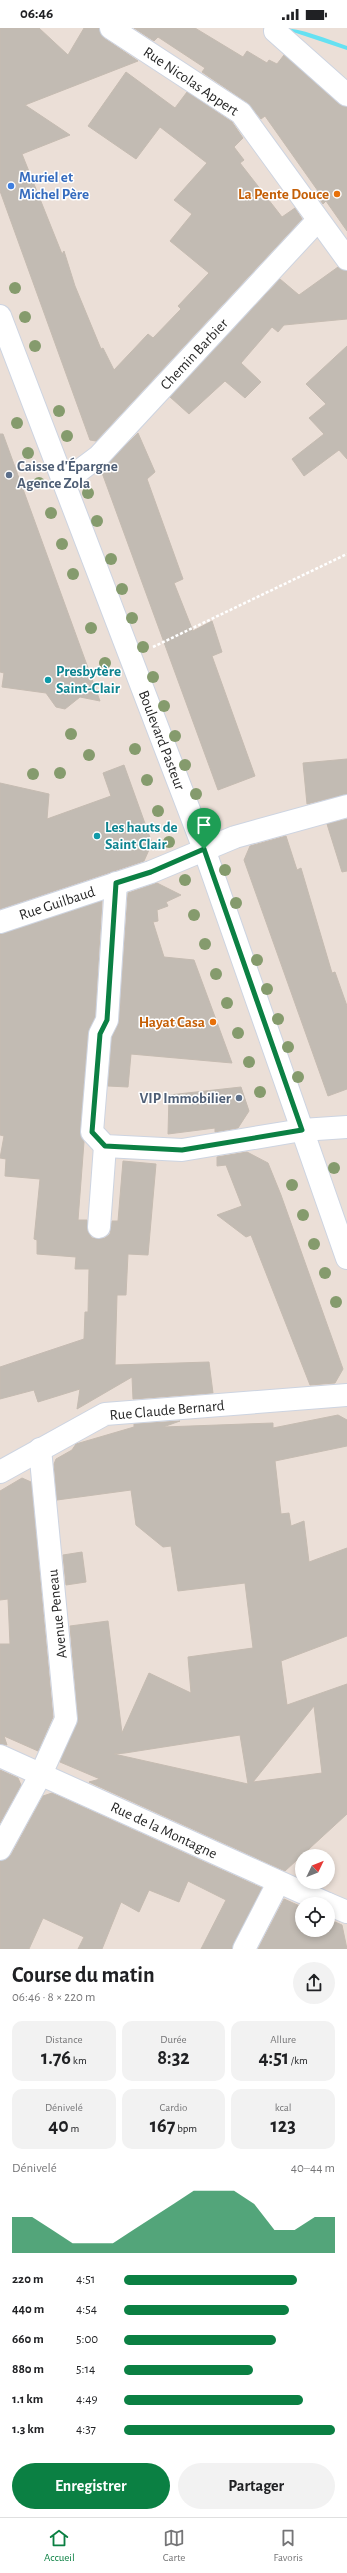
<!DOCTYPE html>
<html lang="fr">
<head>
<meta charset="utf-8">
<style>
	:root { --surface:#fff; --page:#f2f2f2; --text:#202124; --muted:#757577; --line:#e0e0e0; --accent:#0b8043 }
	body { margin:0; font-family:"Alegreya Sans",sans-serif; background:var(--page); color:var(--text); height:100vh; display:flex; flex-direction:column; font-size:15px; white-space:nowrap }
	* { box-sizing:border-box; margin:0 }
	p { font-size:13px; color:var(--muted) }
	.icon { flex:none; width:22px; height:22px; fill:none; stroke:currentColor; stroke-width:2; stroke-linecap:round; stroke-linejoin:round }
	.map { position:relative; height:1921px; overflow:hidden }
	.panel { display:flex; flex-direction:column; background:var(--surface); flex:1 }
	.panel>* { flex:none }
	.needle { width:26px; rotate:47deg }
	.controls { position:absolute; left:295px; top:1821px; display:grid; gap:8px }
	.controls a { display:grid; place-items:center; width:40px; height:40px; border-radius:50%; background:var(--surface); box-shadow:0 2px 6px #0003; font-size:20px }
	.pin { position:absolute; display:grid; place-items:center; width:34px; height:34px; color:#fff; margin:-41px -17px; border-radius:50% 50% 50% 0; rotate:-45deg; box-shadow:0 0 4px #0007 }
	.pin .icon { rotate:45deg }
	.round { display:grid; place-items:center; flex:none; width:42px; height:42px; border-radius:21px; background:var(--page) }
	.summary { display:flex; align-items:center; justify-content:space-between; height:68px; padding:0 12px }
	h1 { font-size:22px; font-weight:700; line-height:30px }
	.stats { display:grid; grid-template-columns:repeat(3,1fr); gap:6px; height:68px; padding:4px 12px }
	.stats div { display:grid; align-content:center; border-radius:10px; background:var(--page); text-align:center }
	.stats b { font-size:20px; font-weight:700 }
	.stats small { font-size:11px; font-weight:400 }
	.stats p { font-size:11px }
	.chart { height:112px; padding:8px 12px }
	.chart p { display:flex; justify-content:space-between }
	.chart svg { width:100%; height:72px; margin-top:4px; fill:var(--accent); opacity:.7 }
	.button { display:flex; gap:8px; margin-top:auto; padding:8px 12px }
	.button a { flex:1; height:46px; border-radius:24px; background:var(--accent); color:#fff; font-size:16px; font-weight:700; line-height:46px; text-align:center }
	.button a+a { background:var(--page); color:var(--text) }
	ul { padding:0 12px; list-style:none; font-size:13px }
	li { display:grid; grid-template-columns:64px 48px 1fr; align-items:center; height:30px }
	li i { height:10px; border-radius:5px; background:var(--accent) }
	.status { display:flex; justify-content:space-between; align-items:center; height:28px; padding:0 20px; background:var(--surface); direction:ltr }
	.status svg { height:11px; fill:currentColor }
	.tabs { display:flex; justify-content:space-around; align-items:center; height:56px; border-top:1px solid var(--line); background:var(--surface); font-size:11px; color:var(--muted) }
	.tabs a { display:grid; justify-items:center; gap:2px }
	.tabs .active { color:var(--accent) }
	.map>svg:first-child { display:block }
	.water { fill:#65e1f2 }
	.building { fill:#c2bbb3; stroke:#c5bbb1; fill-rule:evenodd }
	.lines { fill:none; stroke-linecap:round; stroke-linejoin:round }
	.minor-casing { stroke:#cdd4e1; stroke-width:24 }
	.path { stroke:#fff; stroke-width:2.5; stroke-dasharray:3 2; stroke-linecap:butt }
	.minor { stroke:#fff; stroke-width:22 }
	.tree { fill:#859b6d }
	.route-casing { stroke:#fff; stroke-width:8 }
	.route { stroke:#0b8043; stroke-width:5 }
	.shop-dot { fill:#3f7fe0; stroke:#fff; stroke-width:1.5 }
	.food-dot { fill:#e8710a; stroke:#fff; stroke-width:1.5 }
	.service-dot { fill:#5c6f8a; stroke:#fff; stroke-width:1.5 }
	.culture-dot { fill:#0f9aa8; stroke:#fff; stroke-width:1.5 }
	.labels { text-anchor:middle; stroke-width:3; stroke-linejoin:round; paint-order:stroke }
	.street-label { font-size:15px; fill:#272727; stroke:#fff }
	.shop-label { font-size:15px; font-weight:bold; fill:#366cbe; stroke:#fff; text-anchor:start }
	.food-label { font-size:15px; font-weight:bold; fill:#c56008; stroke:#fff; text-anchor:end }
	.service-label { font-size:15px; font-weight:bold; fill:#4e5e75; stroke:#fff; text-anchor:start }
	.culture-label { font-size:15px; font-weight:bold; fill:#0d838f; stroke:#fff; text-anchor:start }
</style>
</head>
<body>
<div class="status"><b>06:46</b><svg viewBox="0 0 49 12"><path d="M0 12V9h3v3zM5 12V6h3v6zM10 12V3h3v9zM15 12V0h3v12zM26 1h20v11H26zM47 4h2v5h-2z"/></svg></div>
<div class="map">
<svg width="347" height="1921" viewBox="0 0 347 1921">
	<rect width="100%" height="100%" fill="#ebdfd7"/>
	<!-- water -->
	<path class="water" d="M281,0C301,0 327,11 347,18V22Z"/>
	<!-- building -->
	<g class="building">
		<polygon points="0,0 39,0 68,27 84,0 99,0 104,10 138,33 25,77 70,107 22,126 62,226 64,223 75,258 101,321 103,320 114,342 148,306 153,310 181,281 178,278 209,245 170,213 192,186 174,172 207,135 160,99 136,131 88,98 126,44 175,80 187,64 232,94 243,110 234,119 244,132 240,135 282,189 295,180 302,191 96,413 90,412 0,163"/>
		<polygon points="134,0 195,0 243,29 247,23 267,35 269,32 277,36 284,27 339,76 347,79 347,203 326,173 323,176 315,165 318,163 265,88 261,91 248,75 202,44 205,40 158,9 154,13"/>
		<polygon points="338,239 347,243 347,291 284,297 278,304 272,299 241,335 261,354 245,370 225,353 189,386 170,369 280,251 299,267"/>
		<polygon points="347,318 347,431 339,422 304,448 292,431 324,406 309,390 326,376 306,356"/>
		<polygon points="138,405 155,444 147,451 183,551 174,555 193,603 212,593 222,624 212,628 255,748 218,762 101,442"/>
		<polygon points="0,406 3,406 100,673 80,669 65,681 56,679 46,665 2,659 4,645 0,644"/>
		<polygon points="347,731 347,766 307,776 303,735"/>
		<polygon points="124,737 152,815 144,833 0,881 0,755 49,766 47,791 111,768 103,745"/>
		<polygon points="347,791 347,843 342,844 327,796"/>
		<polygon points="286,808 297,842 301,840 332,945 335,944 347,978 347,1061 328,1068 244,832 250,818"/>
		<polygon points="157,855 181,867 166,874 168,878 157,882 158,893 153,894 164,929 194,932 232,1035 131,1026 128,1059 108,1058 112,1009 119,993 128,865"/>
		<polygon points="102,873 95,989 88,1005 80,1103 84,1114 78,1192 87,1192 88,1204 92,1210 105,1210 110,1206 112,1193 118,1193 123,1133 156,1136 148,1227 128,1226 126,1267 117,1267 115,1337 209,1334 213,1365 133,1371 132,1349 77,1381 80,1361 38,1374 34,1362 0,1371 0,1339 84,1311 85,1284 88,1284 89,1241 75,1241 76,1229 37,1226 37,1212 34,1211 40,1151 5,1148 6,1131 0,1130 4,1108 0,1107 0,906"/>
		<polygon points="241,1059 249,1083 238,1100 215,1104 215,1100 168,1106 169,1067"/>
		<polygon points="247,1124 268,1135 281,1167 343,1341 335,1355 310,1357 251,1207 246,1209 217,1187 242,1178 226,1137 217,1138 217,1129"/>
		<path d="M338,1387L347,1392V1418L275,1433L281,1486L289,1485L291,1498L304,1493L309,1534L347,1520V1608L281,1633L287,1677L347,1656V1786L285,1843L89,1754L100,1751L60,1734L78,1690L70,1598L108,1593L122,1705L149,1645L191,1665L188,1629L253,1620L245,1555L178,1563L171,1518L163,1519L136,1497L131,1462L57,1472L54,1436L56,1431L72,1422L76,1416L134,1399V1396L180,1393L163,1399L273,1395V1400ZM314,1678L322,1745L253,1754ZM240,1707L248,1756L114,1726L125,1725Z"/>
		<polygon points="22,1450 31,1454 53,1689 38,1723 4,1708 7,1717 0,1716 0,1616 10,1616 8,1571 0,1572 0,1463"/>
		<polygon points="82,1524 86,1554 66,1557 63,1527"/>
		<polygon points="0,1742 18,1750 21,1757 0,1795"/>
		<polygon points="52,1765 262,1860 232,1921 201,1921 226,1872 188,1853 179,1874 149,1862 139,1884 121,1874 102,1921 78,1921 84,1909 43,1890 29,1921 0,1921 0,1833 11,1827 43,1768"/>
		<polygon points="284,1871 302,1879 302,1902 328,1902 328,1891 342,1897 347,1921 258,1921"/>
	</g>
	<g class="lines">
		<!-- minor casing -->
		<g class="minor-casing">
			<g id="minor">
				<polyline points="111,0 241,85 347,231"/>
				<polyline points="275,3 347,67"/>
				<polyline points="0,288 204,821 347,1230"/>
				<polyline points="62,449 79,443 99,428 318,192"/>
				<polyline points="116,855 107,992 100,1006 92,1104 105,1118 182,1122 302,1102 347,1099"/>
				<polyline points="0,894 151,844 235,809 347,778"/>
				<polyline points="99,1199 105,1118"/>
				<polyline points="0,1444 105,1386 347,1367"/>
				<polyline points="0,1728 328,1876"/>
				<polyline points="0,1821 41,1746 66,1691 40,1421"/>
				<polyline points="328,1876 347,1884"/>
				<polyline points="244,1921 278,1855"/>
			</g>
		</g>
		<!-- path -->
		<polyline class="path" points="153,619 347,526"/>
		<!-- minor -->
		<use href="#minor" class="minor"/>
	</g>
	<!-- trees -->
	<g class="tree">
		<circle cx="15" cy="260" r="6"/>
		<circle cx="25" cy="289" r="6"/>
		<circle cx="35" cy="318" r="6"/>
		<circle cx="59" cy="383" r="6"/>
		<circle cx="17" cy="395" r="6"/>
		<circle cx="67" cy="408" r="6"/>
		<circle cx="28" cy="425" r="6"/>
		<circle cx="39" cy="455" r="6"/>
		<circle cx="88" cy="465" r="6"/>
		<circle cx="51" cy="485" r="6"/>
		<circle cx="97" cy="493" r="6"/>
		<circle cx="62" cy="516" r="6"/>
		<circle cx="111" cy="531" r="6"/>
		<circle cx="73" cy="546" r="6"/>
		<circle cx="122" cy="561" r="6"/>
		<circle cx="132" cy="590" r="6"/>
		<circle cx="91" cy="600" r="6"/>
		<circle cx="143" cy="619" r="6"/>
		<circle cx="105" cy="635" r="6"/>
		<circle cx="153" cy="649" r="6"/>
		<circle cx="164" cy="678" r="6"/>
		<circle cx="71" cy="706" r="6"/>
		<circle cx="175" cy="708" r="6"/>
		<circle cx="135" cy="721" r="6"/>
		<circle cx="89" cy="727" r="6"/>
		<circle cx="185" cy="737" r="6"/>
		<circle cx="60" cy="745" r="6"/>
		<circle cx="33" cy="746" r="6"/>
		<circle cx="147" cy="752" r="6"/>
		<circle cx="196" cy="766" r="6"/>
		<circle cx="158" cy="783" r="6"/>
		<circle cx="169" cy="814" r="6"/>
		<circle cx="225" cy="842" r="6"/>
		<circle cx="185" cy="852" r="6"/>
		<circle cx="236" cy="875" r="6"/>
		<circle cx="194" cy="887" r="6"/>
		<circle cx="205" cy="916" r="6"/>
		<circle cx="257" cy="932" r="6"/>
		<circle cx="216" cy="946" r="6"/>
		<circle cx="267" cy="961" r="6"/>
		<circle cx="227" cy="975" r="6"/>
		<circle cx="278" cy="991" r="6"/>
		<circle cx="238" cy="1005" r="6"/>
		<circle cx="288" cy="1019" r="6"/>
		<circle cx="249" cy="1034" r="6"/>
		<circle cx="298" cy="1049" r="6"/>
		<circle cx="260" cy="1064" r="6"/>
		<circle cx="334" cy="1140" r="6"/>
		<circle cx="292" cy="1157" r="6"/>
		<circle cx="303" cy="1187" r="6"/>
		<circle cx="314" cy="1216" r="6"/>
		<circle cx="325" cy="1245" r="6"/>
		<circle cx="336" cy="1274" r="6"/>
	</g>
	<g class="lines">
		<!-- route casing -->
		<g class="route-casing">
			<polygon id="route" points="204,821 302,1102 182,1122 105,1118 92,1104 100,1006 107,992 116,855 151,844"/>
		</g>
		<!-- route -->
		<use href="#route" class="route"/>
	</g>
	<!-- markers -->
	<circle class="shop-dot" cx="11" cy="158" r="4"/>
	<g class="food-dot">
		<circle cx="337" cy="166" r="4"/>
		<circle cx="213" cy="994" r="4"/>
	</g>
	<g class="service-dot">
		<circle cx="9" cy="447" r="4"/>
		<circle cx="239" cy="1070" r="4"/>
	</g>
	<g class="culture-dot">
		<circle cx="48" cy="652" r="4"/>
		<circle cx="97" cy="808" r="4"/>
	</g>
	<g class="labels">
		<!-- street labels -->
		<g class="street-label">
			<text transform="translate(191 53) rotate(34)" y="5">Rue Nicolas Appert</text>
			<text transform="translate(194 326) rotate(-47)" y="5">Chemin Barbier</text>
			<text transform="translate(162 712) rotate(69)" y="5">Boulevard Pasteur</text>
			<text transform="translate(57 875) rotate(-18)" y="5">Rue Guilbaud</text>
			<text transform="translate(167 1382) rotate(-5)" y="5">Rue Claude Bernard</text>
			<text transform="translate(57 1586) rotate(-96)" y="5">Avenue Peneau</text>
			<text transform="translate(164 1802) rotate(25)" y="5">Rue de la Montagne</text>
		</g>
		<!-- shop labels -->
		<g class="shop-label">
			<text x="19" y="154">Muriel et<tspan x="19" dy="17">Michel Père</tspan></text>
		</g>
		<!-- food labels -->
		<g class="food-label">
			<text x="329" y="171">La Pente Douce</text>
			<text x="205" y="999">Hayat Casa</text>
		</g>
		<!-- service labels -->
		<g class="service-label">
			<text x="17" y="443">Caisse d'Épargne<tspan x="17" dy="17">Agence Zola</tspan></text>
			<text x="231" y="1075" text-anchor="end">VIP Immobilier</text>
		</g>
		<!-- culture labels -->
		<g class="culture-label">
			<text x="56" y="648">Presbytère<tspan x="56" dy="17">Saint-Clair</tspan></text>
			<text x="105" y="804">Les hauts de<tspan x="105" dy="17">Saint Clair</tspan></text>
		</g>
	</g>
</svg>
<div class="controls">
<a><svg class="needle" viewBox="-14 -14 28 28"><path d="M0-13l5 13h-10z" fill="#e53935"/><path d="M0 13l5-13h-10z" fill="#757577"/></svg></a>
<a><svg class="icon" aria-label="locate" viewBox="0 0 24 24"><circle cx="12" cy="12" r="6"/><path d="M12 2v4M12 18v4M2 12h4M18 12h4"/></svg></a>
</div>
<div class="pin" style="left:204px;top:821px;background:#1e9e55"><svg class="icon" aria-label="arrive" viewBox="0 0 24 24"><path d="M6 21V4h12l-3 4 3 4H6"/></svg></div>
</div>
<section class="panel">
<div class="summary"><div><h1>Course du matin</h1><p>06:46 · 8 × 220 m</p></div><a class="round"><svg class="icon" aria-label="share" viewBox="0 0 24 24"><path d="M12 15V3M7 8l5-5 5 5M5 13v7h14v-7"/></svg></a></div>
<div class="stats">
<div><p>Distance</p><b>1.76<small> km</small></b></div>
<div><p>Durée</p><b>8:32</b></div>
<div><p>Allure</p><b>4:51<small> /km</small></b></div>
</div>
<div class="stats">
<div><p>Dénivelé</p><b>40<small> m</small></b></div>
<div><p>Cardio</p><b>167<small> bpm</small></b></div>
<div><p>kcal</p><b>123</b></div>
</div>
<div class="chart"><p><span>Dénivelé</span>40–44 m</p>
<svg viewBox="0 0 160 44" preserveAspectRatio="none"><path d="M0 44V22L10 22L20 30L30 38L40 38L50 38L60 30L70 22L80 14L90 6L100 6L110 6L120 14L130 30L140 30L150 22L160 22V44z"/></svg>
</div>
<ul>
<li><b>220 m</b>4:51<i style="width:82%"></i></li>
<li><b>440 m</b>4:54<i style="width:78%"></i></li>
<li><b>660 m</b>5:00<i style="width:72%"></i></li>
<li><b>880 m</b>5:14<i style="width:61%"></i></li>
<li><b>1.1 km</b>4:49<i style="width:85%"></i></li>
<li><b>1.3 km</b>4:37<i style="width:100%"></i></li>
</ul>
<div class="button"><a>Enregistrer</a><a>Partager</a></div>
</section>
<nav class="tabs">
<a class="active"><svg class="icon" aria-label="home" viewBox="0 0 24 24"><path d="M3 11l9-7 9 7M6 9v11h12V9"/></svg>Accueil</a>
<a><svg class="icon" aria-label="map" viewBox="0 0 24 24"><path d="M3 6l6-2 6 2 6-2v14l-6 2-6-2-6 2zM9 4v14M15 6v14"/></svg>Carte</a>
<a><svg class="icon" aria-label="saved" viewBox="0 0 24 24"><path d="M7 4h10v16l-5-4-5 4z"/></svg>Favoris</a>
</nav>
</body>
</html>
